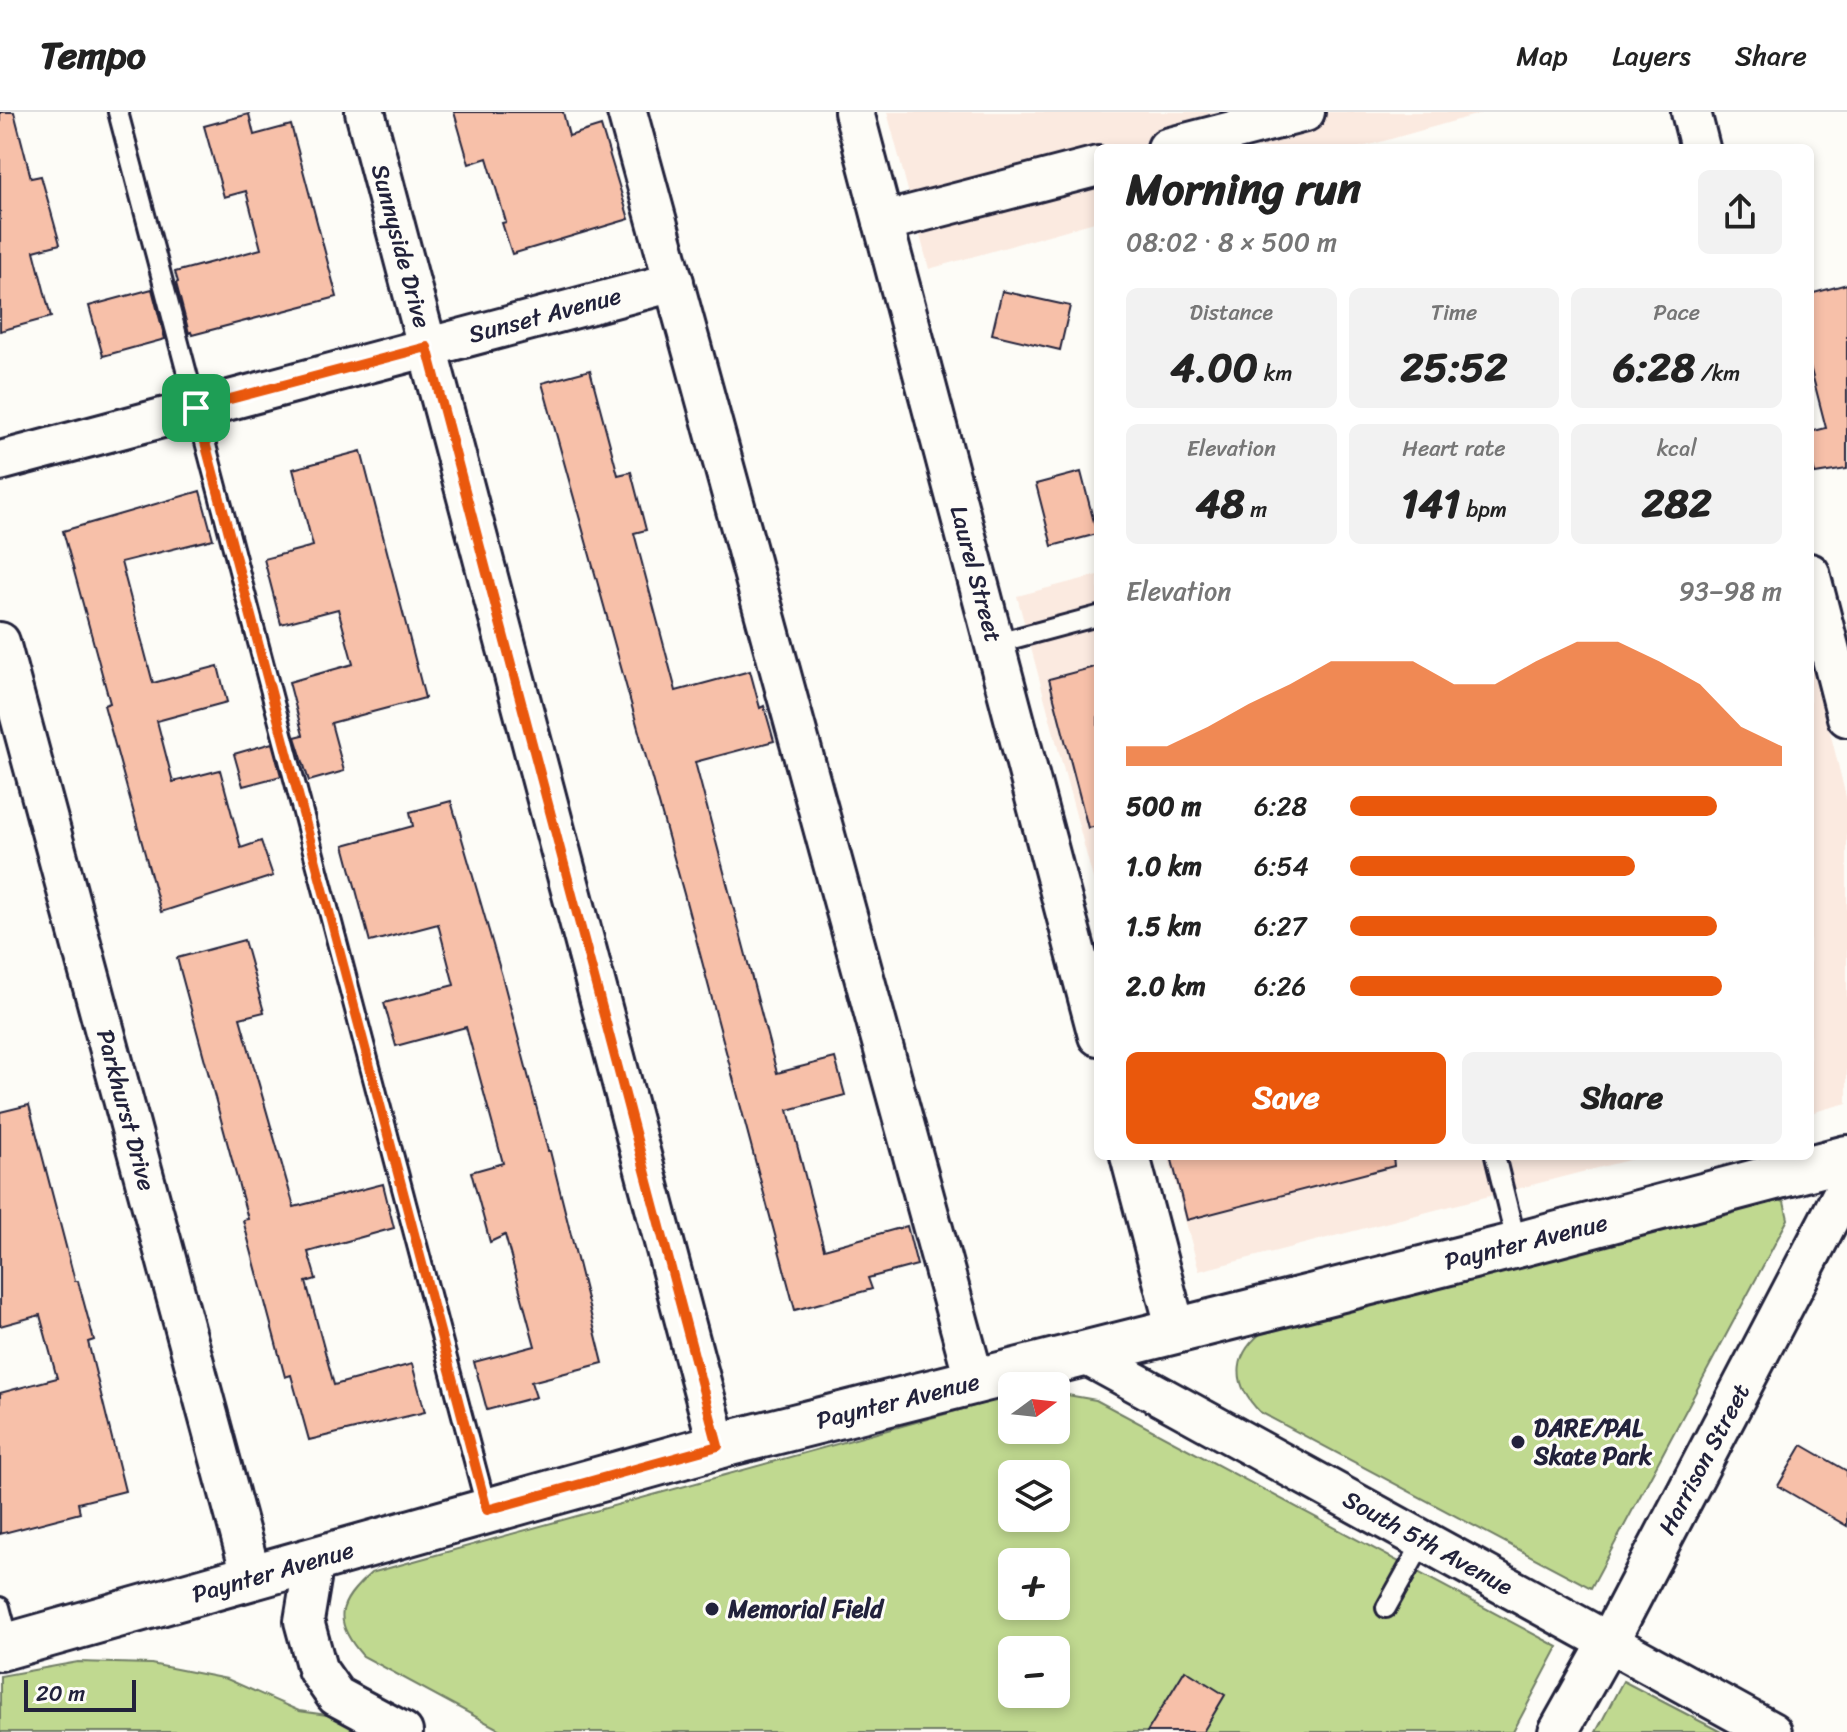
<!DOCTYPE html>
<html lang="en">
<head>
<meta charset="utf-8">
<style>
	:root { --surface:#fff; --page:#f2f2f2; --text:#222; --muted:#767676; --line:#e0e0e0; --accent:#ea580c }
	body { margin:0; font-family:Sriracha,sans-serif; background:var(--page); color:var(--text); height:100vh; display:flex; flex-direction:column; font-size:30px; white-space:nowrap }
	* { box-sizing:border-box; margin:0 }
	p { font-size:26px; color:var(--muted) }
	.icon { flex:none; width:44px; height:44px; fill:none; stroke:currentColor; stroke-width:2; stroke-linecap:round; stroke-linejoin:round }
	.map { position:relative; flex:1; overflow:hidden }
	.panel { position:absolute; left:1094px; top:32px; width:720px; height:1016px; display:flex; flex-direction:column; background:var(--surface); border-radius:12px; box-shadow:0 4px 12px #0003 }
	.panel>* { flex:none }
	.needle { width:52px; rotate:75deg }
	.buttons { position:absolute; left:998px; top:1260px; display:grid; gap:16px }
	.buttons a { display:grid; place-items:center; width:72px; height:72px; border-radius:12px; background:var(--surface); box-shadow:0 4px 12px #0003; font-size:40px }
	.scale { position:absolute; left:24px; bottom:20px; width:112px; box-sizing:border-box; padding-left:8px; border:4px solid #22223b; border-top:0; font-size:22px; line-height:28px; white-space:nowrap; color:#22223b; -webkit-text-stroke:6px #fdfcf7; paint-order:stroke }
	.pin { position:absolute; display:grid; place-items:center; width:68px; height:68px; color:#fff; margin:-34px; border-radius:16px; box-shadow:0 4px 12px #0006 }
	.round { display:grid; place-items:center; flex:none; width:84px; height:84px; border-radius:12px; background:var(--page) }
	.overview { display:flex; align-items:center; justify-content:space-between; height:136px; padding:0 32px }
	h1 { font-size:44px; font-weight:700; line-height:60px }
	.metrics { display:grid; grid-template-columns:repeat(3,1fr); gap:12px; height:136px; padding:8px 32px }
	.metrics div { display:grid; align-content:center; border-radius:12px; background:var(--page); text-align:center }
	.metrics b { font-size:40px; font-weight:700 }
	.metrics small { font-size:22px; font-weight:400 }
	.metrics p { font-size:22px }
	.chart { height:224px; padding:16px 32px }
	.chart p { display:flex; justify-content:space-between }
	.chart svg { width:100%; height:144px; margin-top:8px; fill:var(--accent); opacity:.7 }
	.cta { display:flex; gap:16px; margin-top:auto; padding:16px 32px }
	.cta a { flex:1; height:92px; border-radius:12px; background:var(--accent); color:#fff; font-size:32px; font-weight:700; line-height:92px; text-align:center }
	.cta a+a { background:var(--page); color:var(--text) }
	ul { padding:0 32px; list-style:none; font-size:26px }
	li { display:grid; grid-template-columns:128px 96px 1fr; align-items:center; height:60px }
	li i { height:20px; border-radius:10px; background:var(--accent) }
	header { display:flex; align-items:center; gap:48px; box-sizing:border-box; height:112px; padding:0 40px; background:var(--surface); border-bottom:2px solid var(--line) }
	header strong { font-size:38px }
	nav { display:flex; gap:44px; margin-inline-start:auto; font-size:28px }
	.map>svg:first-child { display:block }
	.built { fill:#fbeae0 }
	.green { fill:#c0d990; stroke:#717e66; stroke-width:2; fill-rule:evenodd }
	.building { fill:#f7c0a9; stroke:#22223b; stroke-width:2 }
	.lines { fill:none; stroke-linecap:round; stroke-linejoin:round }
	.lane-casing { stroke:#22223b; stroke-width:24 }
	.street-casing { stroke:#22223b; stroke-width:44 }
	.secondary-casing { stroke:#22223b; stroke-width:50 }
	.lane { stroke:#fdfcf7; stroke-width:18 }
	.street { stroke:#fdfcf7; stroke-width:38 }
	.secondary { stroke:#fdfcf7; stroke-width:44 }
	.route-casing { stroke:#fff; stroke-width:16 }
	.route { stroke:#ea580c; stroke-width:10 }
	.poi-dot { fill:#22223b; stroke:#fdfcf7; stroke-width:3 }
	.labels { text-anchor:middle; stroke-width:6; stroke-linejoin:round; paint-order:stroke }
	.street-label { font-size:24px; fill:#22223b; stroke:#fdfcf7 }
	.poi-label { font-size:24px; font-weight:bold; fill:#22223b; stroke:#fdfcf7; text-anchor:start }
</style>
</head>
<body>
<header>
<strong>Tempo</strong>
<nav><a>Map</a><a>Layers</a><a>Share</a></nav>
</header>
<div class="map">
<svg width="1847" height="1620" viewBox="0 0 1847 1620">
	<rect width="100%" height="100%" fill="#fdfcf7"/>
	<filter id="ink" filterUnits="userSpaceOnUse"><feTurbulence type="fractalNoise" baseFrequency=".0125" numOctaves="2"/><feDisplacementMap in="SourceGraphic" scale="16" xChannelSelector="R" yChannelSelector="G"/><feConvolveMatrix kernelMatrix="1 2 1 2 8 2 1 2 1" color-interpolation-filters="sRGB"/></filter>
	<g filter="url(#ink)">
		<!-- built -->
		<g class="built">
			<polygon points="887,0 1486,0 1359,36 1098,36 1098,109 929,157"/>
			<polygon points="1098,463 1098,785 1017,484"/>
			<polygon points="1810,538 1847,689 1847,991 1810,1001"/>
			<polygon points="1168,1044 1644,1044 1199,1159"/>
		</g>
		<!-- green -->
		<g class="green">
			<path d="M1777,1087L1784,1090L1788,1107L1591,1476L1260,1300C1230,1270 1233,1240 1268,1216Z"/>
			<path d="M1056,1281L1096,1288L1558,1535L1513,1620H504L363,1544C332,1509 337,1491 371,1461L1003,1286L1012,1285V1318H1056ZM1012,1362H1056V1406H1012ZM1012,1450H1056V1494H1012ZM1012,1538H1056V1582H1012Z"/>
			<polygon points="78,1550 151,1552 227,1567 299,1599 334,1604 364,1620 0,1620 0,1564"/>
			<polygon points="1623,1569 1721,1620 1596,1620"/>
		</g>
		<!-- building -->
		<g class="building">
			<polygon points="0,0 14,0 31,66 41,64 60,132 34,139 51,205 0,219"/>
			<polygon points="454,0 563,0 569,24 601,14 629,107 512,142 502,111 506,110 487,46 469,52"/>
			<polygon points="249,2 254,23 291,13 337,185 192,223 191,220 189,221 176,171 178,170 175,160 261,137 246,79 224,85 204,14"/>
			<polygon points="1847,172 1847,357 1815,362 1810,342 1810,320 1826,316 1810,254 1810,182"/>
			<polygon points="152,177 165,227 103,244 89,194"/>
			<polygon points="1002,179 1070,194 1060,238 992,222"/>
			<polygon points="590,258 618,363 631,360 646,418 634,421 676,579 750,559 760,596 764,594 774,629 695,650 777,961 835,946 845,983 788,998 824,1137 907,1114 917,1153 868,1166 872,1177 795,1198 684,782 542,271"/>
			<polygon points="361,339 425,586 331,611 344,659 309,669 295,625 303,623 289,570 353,552 338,497 281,512 264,447 313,434 293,357"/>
			<polygon points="1081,360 1097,422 1052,434 1036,372"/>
			<polygon points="200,379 213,427 121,450 153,571 218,554 227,590 157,609 173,670 220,658 241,736 261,729 273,764 161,800 104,593 110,591 63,419"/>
			<polygon points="1098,554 1098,714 1088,716 1049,567"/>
			<polygon points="272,631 281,664 243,674 234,642"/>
			<polygon points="451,689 502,864 548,1039 550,1039 603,1251 531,1270 536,1285 487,1298 474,1250 535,1234 505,1123 490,1130 471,1060 503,1051 466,915 396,934 384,891 454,873 438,812 370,830 344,733 413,714 410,700"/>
			<polygon points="244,828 264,900 240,906 294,1095 383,1072 394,1116 308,1140 316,1167 306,1170 334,1273 412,1252 425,1300 309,1328 291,1263 285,1265 243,1108 248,1107 177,846"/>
			<polygon points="29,993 75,1169 78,1169 94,1228 88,1230 125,1379 78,1391 80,1401 0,1422 0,1281 57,1266 40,1203 0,1214 0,1000"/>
			<polygon points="1171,1044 1393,1044 1394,1054 1187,1108"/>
			<polygon points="1802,1333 1847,1359 1847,1414 1778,1374"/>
			<polygon points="1185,1558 1225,1583 1203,1620 1147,1620"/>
		</g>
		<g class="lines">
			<!-- lane casing -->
			<g class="lane-casing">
				<g id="lane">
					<polyline points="118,0 487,1398"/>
					<polyline points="994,532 1098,504"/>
					<polyline points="1495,1044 1517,1133"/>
					<polyline points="0,1495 10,1533"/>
					<polyline points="1386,1496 1424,1428"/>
				</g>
			</g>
			<!-- street casing -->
			<g class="street-casing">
				<g id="street">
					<polyline points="365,0 718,1334"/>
					<polyline points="627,0 975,1270"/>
					<polyline points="854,0 1098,924"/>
					<polyline points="1691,0 1700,36"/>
					<polyline points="1167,36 1305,0"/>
					<polyline points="883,110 1098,54"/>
					<polyline points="0,349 674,170"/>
					<polyline points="1810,461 1847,605"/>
					<polyline points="0,530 252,1466"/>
					<polyline points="1130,1044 1176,1218"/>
					<polyline points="1084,1242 1772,1620"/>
					<polyline points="314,1449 304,1509 317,1557 336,1584 403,1620"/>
					<polyline points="1558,1620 1608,1531 1847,1073"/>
				</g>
			</g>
			<!-- secondary casing -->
			<g class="secondary-casing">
				<polyline id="secondary" points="0,1536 718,1334 1517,1133 1847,1046"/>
			</g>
			<!-- lane -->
			<use href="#lane" class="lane"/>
			<!-- street -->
			<use href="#street" class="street"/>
			<!-- secondary -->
			<use href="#secondary" class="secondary"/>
		</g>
	</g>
	<g class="lines" filter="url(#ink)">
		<!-- route casing -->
		<g class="route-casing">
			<polygon id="route" points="427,235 718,1334 487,1398 196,296"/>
		</g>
		<!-- route -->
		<use href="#route" class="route"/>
	</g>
	<!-- markers -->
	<g class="poi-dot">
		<circle cx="1518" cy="1330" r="8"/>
		<circle cx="712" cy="1497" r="8"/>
	</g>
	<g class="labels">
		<!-- street labels -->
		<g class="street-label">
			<text transform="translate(401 134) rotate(75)" y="8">Sunnyside Drive</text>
			<text transform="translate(545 203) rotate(-15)" y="8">Sunset Avenue</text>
			<text transform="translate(976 462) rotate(75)" y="8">Laurel Street</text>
			<text transform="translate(126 998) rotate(75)" y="8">Parkhurst Drive</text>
			<text transform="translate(1526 1130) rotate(-14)" y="8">Paynter Avenue</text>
			<text transform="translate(898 1289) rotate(-14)" y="8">Paynter Avenue</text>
			<text transform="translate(1704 1347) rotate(-62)" y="8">Harrison Street</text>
			<text transform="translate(1428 1431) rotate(29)" y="8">South 5th Avenue</text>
			<text transform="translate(273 1460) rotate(-16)" y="8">Paynter Avenue</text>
		</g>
		<!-- poi labels -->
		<g class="poi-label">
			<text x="1534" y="1324">DARE/PAL<tspan x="1534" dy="28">Skate Park</tspan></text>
			<text x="728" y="1505">Memorial Field</text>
		</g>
	</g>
</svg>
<div class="buttons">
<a><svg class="needle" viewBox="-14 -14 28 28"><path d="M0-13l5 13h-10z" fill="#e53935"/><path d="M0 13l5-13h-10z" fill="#767676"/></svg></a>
<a><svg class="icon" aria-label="layers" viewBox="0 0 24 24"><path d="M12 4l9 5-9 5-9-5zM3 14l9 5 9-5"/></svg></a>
<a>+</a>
<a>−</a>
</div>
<div class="scale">20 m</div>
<div class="pin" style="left:196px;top:296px;background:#1e9e55"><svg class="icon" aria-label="arrive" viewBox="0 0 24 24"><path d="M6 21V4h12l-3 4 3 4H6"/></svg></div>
<section class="panel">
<div class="overview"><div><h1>Morning run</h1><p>08:02 · 8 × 500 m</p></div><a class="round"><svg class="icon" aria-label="share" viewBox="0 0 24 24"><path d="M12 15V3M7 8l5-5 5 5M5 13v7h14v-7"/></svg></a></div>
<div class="metrics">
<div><p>Distance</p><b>4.00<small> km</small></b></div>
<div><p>Time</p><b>25:52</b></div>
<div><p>Pace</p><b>6:28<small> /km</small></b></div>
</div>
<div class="metrics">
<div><p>Elevation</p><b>48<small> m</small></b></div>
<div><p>Heart rate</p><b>141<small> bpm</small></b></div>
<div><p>kcal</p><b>282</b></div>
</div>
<div class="chart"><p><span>Elevation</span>93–98 m</p>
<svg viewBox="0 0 160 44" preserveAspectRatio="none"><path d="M0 44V38L10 38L20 32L30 25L40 19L50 12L60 12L70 12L80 19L90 19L100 12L110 6L120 6L130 12L140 19L150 32L160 38V44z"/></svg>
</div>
<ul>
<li><b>500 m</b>6:28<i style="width:85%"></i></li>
<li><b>1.0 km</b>6:54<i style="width:66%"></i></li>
<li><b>1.5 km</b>6:27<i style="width:85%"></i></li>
<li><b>2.0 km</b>6:26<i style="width:86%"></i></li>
</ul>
<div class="cta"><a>Save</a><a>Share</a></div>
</section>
</div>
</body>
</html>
